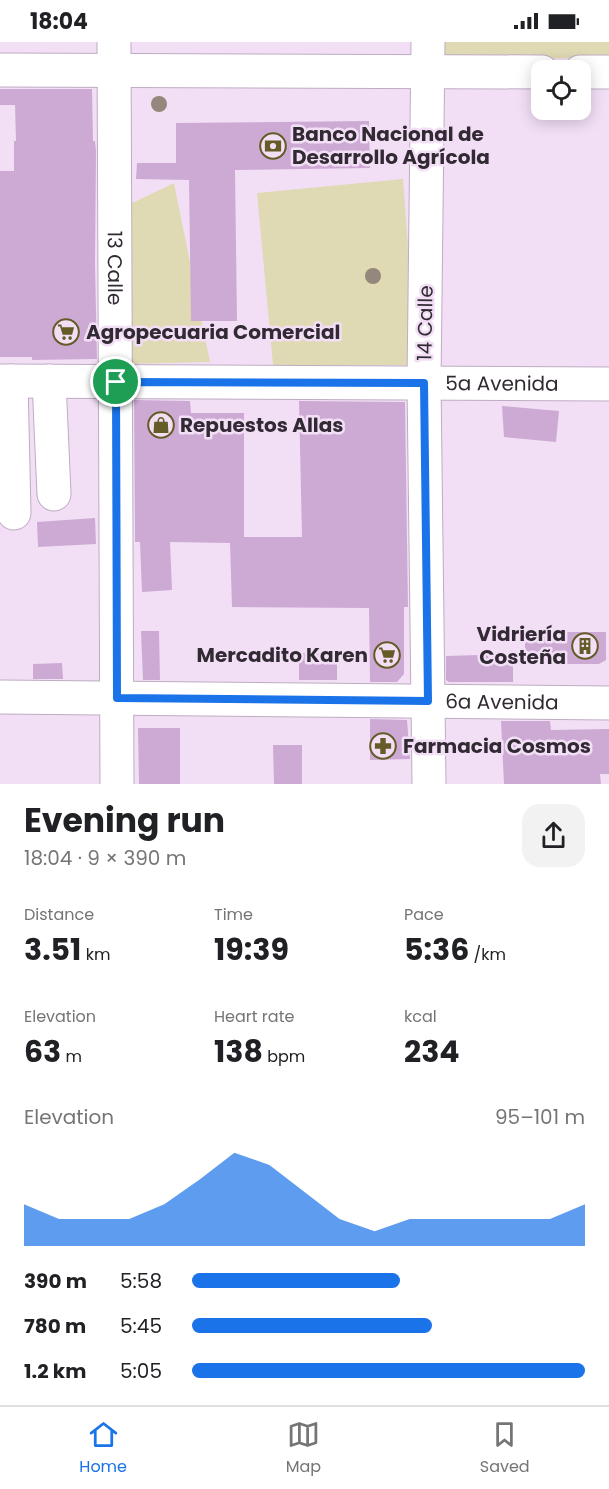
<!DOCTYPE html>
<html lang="en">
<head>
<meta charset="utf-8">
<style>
	:root { --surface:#fff; --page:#f2f2f2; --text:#202124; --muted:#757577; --line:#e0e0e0; --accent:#1a73e8 }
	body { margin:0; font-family:Poppins,sans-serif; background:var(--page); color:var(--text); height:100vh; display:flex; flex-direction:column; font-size:22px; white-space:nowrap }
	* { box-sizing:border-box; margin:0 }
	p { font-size:20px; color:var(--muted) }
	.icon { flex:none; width:33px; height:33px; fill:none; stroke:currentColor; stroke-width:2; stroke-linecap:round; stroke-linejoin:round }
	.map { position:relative; height:742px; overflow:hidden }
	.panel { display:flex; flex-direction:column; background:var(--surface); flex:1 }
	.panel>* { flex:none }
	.fabs { position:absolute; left:531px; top:18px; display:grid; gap:12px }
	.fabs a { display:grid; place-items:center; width:60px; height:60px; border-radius:12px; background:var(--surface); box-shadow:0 3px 15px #0003; font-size:30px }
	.pin { position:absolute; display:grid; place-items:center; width:51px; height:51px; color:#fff; margin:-26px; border:3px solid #fff; border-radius:50%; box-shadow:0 2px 6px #0007 }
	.round { display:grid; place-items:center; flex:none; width:63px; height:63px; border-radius:18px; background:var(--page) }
	.headline { display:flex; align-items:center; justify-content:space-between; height:102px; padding:0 24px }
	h1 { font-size:33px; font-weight:700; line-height:45px }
	.figures { display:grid; grid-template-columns:repeat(3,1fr); gap:9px; height:102px; padding:6px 24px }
	.figures div { display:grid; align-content:center }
	.figures b { font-size:30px; font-weight:700 }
	.figures small { font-size:16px; font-weight:400 }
	.figures p { font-size:16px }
	.chart { height:168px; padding:12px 24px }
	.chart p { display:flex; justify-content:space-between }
	.chart svg { width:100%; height:108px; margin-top:6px; fill:var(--accent); opacity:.7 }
	ul { padding:0 24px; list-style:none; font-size:20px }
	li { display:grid; grid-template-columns:96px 72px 1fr; align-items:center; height:45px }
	li i { height:15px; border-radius:8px; background:var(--accent) }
	.status { display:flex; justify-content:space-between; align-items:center; height:42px; padding:0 30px; background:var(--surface); direction:ltr }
	.status svg { height:16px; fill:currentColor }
	.tabs { display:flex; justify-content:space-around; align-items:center; height:84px; border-top:2px solid var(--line); background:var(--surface); font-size:16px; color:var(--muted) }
	.tabs a { display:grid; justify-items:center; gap:3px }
	.tabs .current { color:var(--accent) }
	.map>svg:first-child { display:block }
	.green { fill:#dfd9b4 }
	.building { fill:#cdaad4 }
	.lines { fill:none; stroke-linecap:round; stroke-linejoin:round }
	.minor-casing { stroke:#beacc2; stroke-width:35 }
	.minor { stroke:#fff; stroke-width:33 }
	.tree { fill:#94877b }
	.route-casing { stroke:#fff; stroke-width:12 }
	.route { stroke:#1a73e8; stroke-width:8 }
	.labels { text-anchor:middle; stroke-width:5; stroke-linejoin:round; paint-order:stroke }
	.poi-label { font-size:20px; font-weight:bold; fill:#322a33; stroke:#f2dff6; text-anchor:start }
	.street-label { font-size:20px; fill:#322a33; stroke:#f2dff6 }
</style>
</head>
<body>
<div class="status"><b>18:04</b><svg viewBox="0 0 49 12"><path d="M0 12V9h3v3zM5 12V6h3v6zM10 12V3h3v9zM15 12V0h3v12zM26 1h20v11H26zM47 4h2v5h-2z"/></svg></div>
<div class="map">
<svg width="609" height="742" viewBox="0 0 609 742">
	<rect width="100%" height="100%" fill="#f2dff6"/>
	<!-- green -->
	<g class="green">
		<polygon points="442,0 609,0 609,16 442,17"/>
		<polygon points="403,137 417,323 273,323 257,151"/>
		<polygon points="174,141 210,320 124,322 126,164"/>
	</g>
	<!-- building -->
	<g class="building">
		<polygon points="0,47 92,47 93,99 95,99 96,109 95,222 97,317 32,318 32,315 0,315 0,129 14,129 14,99 16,99 15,63 0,63"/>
		<polygon points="369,79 370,126 235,128 237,279 191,279 189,138 136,137 137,121 176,121 176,81"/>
		<polygon points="134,358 190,359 191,371 244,371 244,495 302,495 299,359 405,360 408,565 404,565 404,632 397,640 370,640 369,566 232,565 230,501 170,500 172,548 142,550 140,500 135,500 135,494"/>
		<polygon points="502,364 559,369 556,400 504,395"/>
		<polygon points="95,476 96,502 38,505 37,480"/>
		<polygon points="141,589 159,589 160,638 143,638"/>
		<polygon points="564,590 606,590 606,618 599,622 525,622 525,591"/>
		<polygon points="337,610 337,638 299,638 299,611"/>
		<polygon points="513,612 513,640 449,640 446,638 446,614"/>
		<polygon points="62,621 63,637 33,637 33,622"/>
		<polygon points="370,677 407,678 410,717 370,718"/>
		<polygon points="501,679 550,679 551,688 609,687 609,732 600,732 601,742 504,742"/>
		<polygon points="138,686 180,686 180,742 139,742"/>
		<polygon points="273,703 302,703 302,742 274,742"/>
	</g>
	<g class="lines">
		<!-- minor casing -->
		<g class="minor-casing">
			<g id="minor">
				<path id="s1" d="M114,0L117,742"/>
				<polyline points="428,0 424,341 429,742"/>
				<polyline points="0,28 542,30"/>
				<polyline points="580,30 609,30"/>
				<path id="s2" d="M0,339L609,342"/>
				<polyline points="11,339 14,471"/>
				<polyline points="49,339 54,452"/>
				<path id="s3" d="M0,655L609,661"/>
			</g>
		</g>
		<!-- minor -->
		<use href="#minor" class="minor"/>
	</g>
	<!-- trees -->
	<g class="tree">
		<circle cx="159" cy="62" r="8"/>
		<circle cx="373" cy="234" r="8"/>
	</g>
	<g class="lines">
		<!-- route casing -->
		<g class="route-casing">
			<polygon id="route" points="116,340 424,341 428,659 117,656"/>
		</g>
		<!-- route -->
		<use href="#route" class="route"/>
	</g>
	<!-- icons -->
	<defs>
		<g id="bank-ring" transform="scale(1.35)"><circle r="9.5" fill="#f2dff6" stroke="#645b27" stroke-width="1.5"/><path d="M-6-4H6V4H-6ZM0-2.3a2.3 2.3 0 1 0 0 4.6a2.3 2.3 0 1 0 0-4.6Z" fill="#645b27"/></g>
		<g id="supermarket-ring" transform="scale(1.35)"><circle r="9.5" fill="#f2dff6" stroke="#645b27" stroke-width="1.5"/><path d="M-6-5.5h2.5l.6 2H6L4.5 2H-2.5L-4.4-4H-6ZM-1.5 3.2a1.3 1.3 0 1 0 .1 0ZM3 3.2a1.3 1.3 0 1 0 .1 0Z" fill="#645b27"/></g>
		<g id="shop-ring" transform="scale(1.35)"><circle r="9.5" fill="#f2dff6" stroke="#645b27" stroke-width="1.5"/><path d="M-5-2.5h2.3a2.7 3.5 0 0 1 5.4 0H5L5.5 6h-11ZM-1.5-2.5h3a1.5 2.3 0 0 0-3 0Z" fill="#645b27"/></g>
		<g id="building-ring" transform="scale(1.35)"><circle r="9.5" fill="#f2dff6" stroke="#645b27" stroke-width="1.5"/><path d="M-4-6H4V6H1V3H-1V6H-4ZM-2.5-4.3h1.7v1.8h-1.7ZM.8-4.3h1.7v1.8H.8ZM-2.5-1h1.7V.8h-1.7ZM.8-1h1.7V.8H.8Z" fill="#645b27"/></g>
		<g id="pharmacy-ring" transform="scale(1.35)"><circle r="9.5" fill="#f2dff6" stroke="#645b27" stroke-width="1.5"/><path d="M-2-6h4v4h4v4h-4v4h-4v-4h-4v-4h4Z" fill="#645b27"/></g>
	</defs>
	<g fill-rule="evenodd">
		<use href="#bank-ring" x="273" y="104"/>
		<use href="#supermarket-ring" x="66" y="290"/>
		<use href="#shop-ring" x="161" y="383"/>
		<use href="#building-ring" x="585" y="604"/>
		<use href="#supermarket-ring" x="387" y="613"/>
		<use href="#pharmacy-ring" x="383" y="704"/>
	</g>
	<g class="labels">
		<!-- poi labels -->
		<g class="poi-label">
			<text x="292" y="99">Banco Nacional de<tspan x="292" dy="23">Desarrollo Agrícola</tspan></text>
			<text x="86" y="297">Agropecuaria Comercial</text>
			<text x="180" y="390">Repuestos Allas</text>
			<text x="566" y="599" text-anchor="end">Vidriería<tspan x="566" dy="23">Costeña</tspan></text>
			<text x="368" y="620" text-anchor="end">Mercadito Karen</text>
			<text x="403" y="711">Farmacia Cosmos</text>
		</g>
		<!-- street labels -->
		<g class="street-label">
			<text dy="7" stroke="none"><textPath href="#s1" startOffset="226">13 Calle</textPath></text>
			<text transform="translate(425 281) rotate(-89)" y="7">14 Calle</text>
			<text dy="7" stroke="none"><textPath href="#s2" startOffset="502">5a Avenida</textPath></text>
			<text dy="7" stroke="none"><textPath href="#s3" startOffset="502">6a Avenida</textPath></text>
		</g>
	</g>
</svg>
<div class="fabs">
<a><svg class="icon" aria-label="locate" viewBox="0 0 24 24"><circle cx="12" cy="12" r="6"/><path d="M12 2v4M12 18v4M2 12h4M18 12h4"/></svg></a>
</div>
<div class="pin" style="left:116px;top:340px;background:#1e9e55"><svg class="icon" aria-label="arrive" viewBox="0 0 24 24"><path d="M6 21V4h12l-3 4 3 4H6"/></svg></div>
</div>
<section class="panel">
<div class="headline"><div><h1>Evening run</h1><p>18:04 · 9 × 390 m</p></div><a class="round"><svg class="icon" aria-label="share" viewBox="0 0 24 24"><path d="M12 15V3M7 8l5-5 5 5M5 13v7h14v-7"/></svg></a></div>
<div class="figures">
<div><p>Distance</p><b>3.51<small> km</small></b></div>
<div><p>Time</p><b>19:39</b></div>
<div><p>Pace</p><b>5:36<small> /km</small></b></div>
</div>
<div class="figures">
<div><p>Elevation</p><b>63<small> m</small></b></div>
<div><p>Heart rate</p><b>138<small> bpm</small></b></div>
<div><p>kcal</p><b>234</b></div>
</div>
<div class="chart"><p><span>Elevation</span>95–101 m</p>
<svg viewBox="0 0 160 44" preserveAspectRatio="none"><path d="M0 44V27L10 33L20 33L30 33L40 27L50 17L60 6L70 11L80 22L90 33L100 38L110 33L120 33L130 33L140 33L150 33L160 27V44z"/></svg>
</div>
<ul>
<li><b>390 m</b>5:58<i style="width:53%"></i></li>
<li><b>780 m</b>5:45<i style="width:61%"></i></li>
<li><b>1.2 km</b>5:05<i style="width:100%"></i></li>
</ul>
</section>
<nav class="tabs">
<a class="current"><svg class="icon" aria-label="home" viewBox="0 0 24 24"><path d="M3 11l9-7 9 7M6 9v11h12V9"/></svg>Home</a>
<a><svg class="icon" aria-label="map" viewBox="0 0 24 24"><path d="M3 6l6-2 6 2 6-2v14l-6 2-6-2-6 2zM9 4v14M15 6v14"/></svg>Map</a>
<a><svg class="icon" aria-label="saved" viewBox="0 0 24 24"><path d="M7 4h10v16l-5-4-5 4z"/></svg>Saved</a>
</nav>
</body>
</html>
